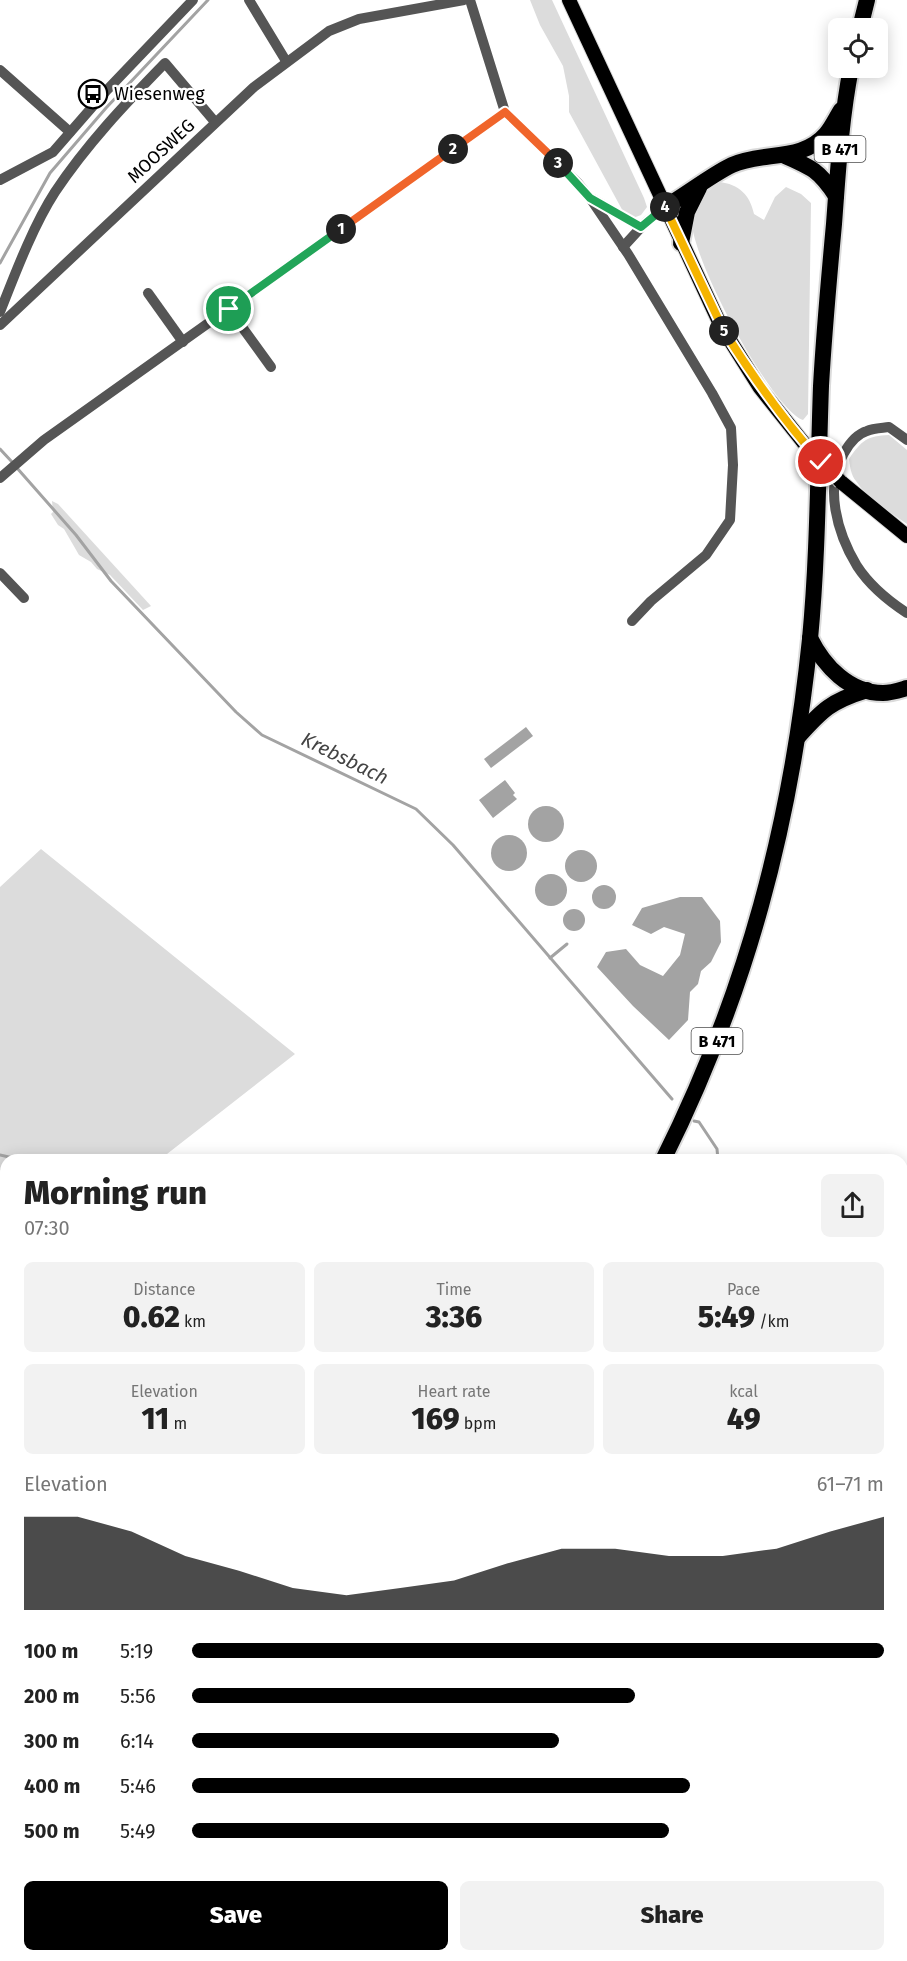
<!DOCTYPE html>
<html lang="en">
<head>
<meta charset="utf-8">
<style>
	:root { --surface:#fff; --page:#f2f2f2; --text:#222; --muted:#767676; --accent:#000 }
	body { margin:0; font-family:"Fira Sans",sans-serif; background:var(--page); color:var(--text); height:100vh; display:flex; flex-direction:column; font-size:22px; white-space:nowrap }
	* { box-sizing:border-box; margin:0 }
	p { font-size:20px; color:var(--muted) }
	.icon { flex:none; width:33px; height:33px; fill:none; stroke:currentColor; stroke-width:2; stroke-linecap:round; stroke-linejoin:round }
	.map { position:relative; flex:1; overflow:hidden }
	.sheet { position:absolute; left:0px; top:1154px; width:908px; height:808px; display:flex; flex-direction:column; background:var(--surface); border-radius:18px 18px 0 0; box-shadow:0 3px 15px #0003 }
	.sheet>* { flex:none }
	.fabs { position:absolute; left:828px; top:18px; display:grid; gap:12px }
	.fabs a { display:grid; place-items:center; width:60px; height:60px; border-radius:9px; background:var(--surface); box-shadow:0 3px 15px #0003; font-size:30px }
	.pin { position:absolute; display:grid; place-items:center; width:51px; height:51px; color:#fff; margin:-26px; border:3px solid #fff; border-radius:50%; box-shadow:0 2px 6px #0007 }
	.km { position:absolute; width:30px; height:30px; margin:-15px; border-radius:50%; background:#222; color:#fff; font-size:16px; line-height:30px; text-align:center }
	.round { display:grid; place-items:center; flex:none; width:63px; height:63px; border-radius:9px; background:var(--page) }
	.headline { display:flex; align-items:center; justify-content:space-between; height:102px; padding:0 24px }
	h1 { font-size:33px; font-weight:800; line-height:45px }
	.figures { display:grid; grid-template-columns:repeat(3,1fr); gap:9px; height:102px; padding:6px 24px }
	.figures div { display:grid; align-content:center; border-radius:9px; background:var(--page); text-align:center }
	.figures b { font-size:30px; font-weight:800 }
	.figures small { font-size:16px; font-weight:400 }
	.figures p { font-size:16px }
	.chart { height:168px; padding:12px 24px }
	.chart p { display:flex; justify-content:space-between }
	.chart svg { width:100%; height:108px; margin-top:6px; fill:var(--accent); opacity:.7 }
	.button { display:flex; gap:12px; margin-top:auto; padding:12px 24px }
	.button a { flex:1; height:69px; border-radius:9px; background:var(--accent); color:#fff; font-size:24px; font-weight:800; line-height:69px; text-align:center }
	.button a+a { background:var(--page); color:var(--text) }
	ul { padding:0 24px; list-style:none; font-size:20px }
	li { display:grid; grid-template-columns:96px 72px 1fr; align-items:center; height:45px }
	li i { height:15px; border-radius:8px; background:var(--accent) }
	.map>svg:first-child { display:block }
	.green { fill:#dcdcdc }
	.water { fill:#a3a3a3 }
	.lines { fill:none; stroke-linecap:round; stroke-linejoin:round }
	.stream { stroke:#a3a3a3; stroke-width:3 }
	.major-casing { stroke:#dbdbdb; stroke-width:16 }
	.highway-casing { stroke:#dbdbdb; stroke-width:20 }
	.minor { stroke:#555; stroke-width:10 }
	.major { stroke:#000; stroke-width:14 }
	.highway { stroke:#000; stroke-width:16 }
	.major-bridge-casing { stroke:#dbdbdb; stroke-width:16; stroke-linecap:butt }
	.major-bridge { stroke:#000; stroke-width:14 }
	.split-1-casing { stroke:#fff; stroke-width:12 }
	.split-2-casing { stroke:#fff; stroke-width:12 }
	.split-3-casing { stroke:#fff; stroke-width:12 }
	.split-4-casing { stroke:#fff; stroke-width:12 }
	.split-5-casing { stroke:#fff; stroke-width:12 }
	.split-6-casing { stroke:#fff; stroke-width:12 }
	.split-1 { stroke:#22a559; stroke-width:8 }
	.split-2 { stroke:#f0652b; stroke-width:8 }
	.split-3 { stroke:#f0652b; stroke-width:8 }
	.split-4 { stroke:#22a559; stroke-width:8 }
	.split-5 { stroke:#f5b400; stroke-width:8 }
	.split-6 { stroke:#f5b400; stroke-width:8 }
	.labels { text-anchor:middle; stroke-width:4.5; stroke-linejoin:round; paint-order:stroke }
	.shield { fill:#fff; stroke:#4c4c4c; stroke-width:1.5 }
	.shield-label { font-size:16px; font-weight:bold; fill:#000 }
	.poi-label { font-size:18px; fill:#000; stroke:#fff; text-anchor:start }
	.street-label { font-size:18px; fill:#000; stroke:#fff }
	.water-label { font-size:20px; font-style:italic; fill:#444; stroke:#fff }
</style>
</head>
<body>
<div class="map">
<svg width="907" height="1961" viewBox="0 0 907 1961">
	<rect width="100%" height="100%" fill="#fff"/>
	<!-- green -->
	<g class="green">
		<polygon points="530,0 552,0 644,198 647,207 641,215 633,218 625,215 569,112 569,96 563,66 540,25"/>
		<path d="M719,182C739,184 750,195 754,214L764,220L775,197L786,187L801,194L811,203L808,414L803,420C772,410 683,246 692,213C696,200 709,191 719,182Z"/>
		<path d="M889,435L907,450V524C890,512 868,499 856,481C851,475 850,467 849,459C862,440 867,436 889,435Z"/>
		<polygon points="52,501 58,504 151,606 143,610 110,575 97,569 91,562 79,555 64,529 58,525 51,514 53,512"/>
		<polygon points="41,849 295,1054 167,1154 174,1159 6,1160 6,1171 0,1170 0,887"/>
		<polygon points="6,1307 6,1492 0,1482 0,1313"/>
		<polygon points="902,1662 907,1671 907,1803 902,1792"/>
		<polygon points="6,1867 6,1918 0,1923 0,1872"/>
		<polygon points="907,1930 907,1961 843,1961 853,1956 902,1956 902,1933"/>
		<polygon points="744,1956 814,1956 804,1961 735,1961"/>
	</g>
	<!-- water -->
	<g class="water">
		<polygon points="526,727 533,736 491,768 484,759"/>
		<polygon points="505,780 515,793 513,795 517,799 493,818 479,800"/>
		<circle cx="546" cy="824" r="18"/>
		<circle cx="509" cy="853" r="18"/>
		<circle cx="581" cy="866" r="16"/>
		<circle cx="551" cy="890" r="16"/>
		<circle cx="604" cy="897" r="12"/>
		<polygon points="680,897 702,897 720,921 721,942 711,962 701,971 698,984 690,992 688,1020 669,1040 633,1006 597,967 606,952 626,949 640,965 663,976 680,955 685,934 664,927 651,934 632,925 642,908"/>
		<circle cx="574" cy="920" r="11"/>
		<polygon points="902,1792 907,1803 907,1873 902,1877"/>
		<polygon points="6,1918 6,1956 278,1956 273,1961 0,1961 0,1923"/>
		<polygon points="312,1956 561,1956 562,1961 313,1961"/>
	</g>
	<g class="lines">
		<!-- stream -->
		<g class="stream">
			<polyline points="0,263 50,173 106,108 208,0"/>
			<polyline points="0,449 13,463"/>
			<polyline points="17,468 76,535 111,581 236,712 262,735 416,809 453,845 672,1099"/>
			<polyline points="550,958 567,944"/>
			<polyline points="694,1121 699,1122 717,1149 718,1160"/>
			<polyline points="0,1155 22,1160"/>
			<polyline points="902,1752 907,1756"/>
		</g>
		<!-- major casing -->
		<g class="major-casing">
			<g id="major">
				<polyline points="569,0 721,326 760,388 803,442"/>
				<polyline points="841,482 907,536"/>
				<polyline points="902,1919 907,1917"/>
				<polyline points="816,1961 826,1956"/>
			</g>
		</g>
		<!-- highway casing -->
		<g class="highway-casing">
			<g id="highway">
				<polyline points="860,28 867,0"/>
				<path d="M783,155C811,167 819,170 836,196"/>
				<path d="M665,207C686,195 711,175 732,165C763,151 802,162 826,134C832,127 836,118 841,110"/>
				<polyline points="681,243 687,212 699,188"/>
				<path d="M810,638C824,666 849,693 883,693C891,693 900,690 907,688"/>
				<path d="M798,737C822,710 831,701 867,690"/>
				<path d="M663,1160C747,992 791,824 810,639C818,555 818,470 821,386C824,332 829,278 834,224C838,171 841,119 851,68"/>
				<polyline points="0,1856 6,1851"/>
			</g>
		</g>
		<!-- minor -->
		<g class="minor">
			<polyline points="249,0 286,61"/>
			<polyline points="470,0 505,112 578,183 590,198 628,254 712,393 731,428 733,465 730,520 706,555 651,601 632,621"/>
			<polyline points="0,70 70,132"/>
			<polyline points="0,180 53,152 107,90 193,0"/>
			<polyline points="593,199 641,227"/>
			<polyline points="623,247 645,223 665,207"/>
			<polyline points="148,293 183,342"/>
			<polyline points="229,309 271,367"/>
			<path d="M0,312C15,274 33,226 55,192C87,144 125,104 165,63L215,122"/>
			<polyline points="0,325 254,87 329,31 359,19 464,0"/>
			<path d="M907,440L889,427C882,428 873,428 867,431C857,434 849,444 844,453C824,487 837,533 857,566C870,586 887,600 907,613"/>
			<polyline points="0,478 44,440 505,112"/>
			<polyline points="0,573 24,598"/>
		</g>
		<!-- major -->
		<use href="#major" class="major"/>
		<!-- highway -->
		<use href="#highway" class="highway"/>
		<!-- major-bridge casing -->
		<g class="major-bridge-casing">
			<polyline id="major-bridge" points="803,442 841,482"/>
		</g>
		<!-- major-bridge -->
		<use href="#major-bridge" class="major-bridge"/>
	</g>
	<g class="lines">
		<!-- split-1 casing -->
		<g class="split-1-casing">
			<polyline id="split-1" points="229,309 341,229"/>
		</g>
		<!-- split-2 casing -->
		<g class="split-2-casing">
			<polyline id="split-2" points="341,229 453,149"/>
		</g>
		<!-- split-3 casing -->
		<g class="split-3-casing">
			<polyline id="split-3" points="453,149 505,112 558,163"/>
		</g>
		<!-- split-4 casing -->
		<g class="split-4-casing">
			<polyline id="split-4" points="558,163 590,198 641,227 665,207"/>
		</g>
		<!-- split-5 casing -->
		<g class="split-5-casing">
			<polyline id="split-5" points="665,207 724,331"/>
		</g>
		<!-- split-6 casing -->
		<g class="split-6-casing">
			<path id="split-6" d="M724,331C753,377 784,421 821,462"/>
		</g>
		<!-- split-1 -->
		<use href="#split-1" class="split-1"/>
		<!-- split-2 -->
		<use href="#split-2" class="split-2"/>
		<!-- split-3 -->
		<use href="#split-3" class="split-3"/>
		<!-- split-4 -->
		<use href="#split-4" class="split-4"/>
		<!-- split-5 -->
		<use href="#split-5" class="split-5"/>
		<!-- split-6 -->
		<use href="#split-6" class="split-6"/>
	</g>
	<!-- icons -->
	<defs>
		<g id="bus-ring" transform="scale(1.5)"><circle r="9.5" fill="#fff" stroke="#000" stroke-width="1.5"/><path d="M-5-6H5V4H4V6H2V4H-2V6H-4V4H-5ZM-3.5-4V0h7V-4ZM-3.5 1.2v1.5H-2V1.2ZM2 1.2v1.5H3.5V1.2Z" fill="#000"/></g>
	</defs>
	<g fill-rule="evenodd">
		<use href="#bus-ring" x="93" y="94"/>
	</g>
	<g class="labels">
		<!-- shield labels -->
		<g class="shield">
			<rect x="814.5" y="136" width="51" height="26" rx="4.5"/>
			<rect x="691.5" y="1028" width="51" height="26" rx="4.5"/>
		</g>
		<g class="shield-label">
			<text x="840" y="155">B 471</text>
			<text x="717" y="1047">B 471</text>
		</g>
		<!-- poi labels -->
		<g class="poi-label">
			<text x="114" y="100">Wiesenweg</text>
		</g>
		<!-- street labels -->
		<g class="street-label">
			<text transform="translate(161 151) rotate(-43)" y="6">MOOSWEG</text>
		</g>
		<!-- water labels -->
		<g class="water-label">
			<text transform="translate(345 758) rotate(26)" y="7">Krebsbach</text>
		</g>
	</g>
</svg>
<div class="fabs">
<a><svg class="icon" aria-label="locate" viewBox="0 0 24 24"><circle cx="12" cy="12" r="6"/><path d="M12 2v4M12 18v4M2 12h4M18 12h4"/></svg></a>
</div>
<div class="pin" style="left:229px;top:309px;background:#1e9e55"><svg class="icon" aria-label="arrive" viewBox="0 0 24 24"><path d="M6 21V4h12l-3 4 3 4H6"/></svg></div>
<div class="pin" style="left:821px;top:462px;background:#d93025"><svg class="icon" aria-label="check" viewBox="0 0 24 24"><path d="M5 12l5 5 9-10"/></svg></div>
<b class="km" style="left:341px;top:229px">1</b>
<b class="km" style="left:453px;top:149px">2</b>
<b class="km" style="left:558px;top:163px">3</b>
<b class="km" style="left:665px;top:207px">4</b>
<b class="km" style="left:724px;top:331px">5</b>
<section class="sheet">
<div class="headline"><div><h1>Morning run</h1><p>07:30</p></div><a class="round"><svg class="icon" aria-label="share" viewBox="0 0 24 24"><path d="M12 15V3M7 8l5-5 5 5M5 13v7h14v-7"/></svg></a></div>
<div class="figures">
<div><p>Distance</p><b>0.62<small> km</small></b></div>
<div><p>Time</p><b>3:36</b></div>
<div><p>Pace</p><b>5:49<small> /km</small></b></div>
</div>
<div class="figures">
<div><p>Elevation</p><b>11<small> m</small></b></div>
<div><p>Heart rate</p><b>169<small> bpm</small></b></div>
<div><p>kcal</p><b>49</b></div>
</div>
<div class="chart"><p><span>Elevation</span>61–71 m</p>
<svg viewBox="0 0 160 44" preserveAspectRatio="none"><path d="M0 44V6L10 6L20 12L30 22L40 28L50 35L60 38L70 35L80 32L90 25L100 19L110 19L120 22L130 22L140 19L150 12L160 6V44z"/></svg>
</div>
<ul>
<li><b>100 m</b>5:19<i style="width:100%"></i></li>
<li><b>200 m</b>5:56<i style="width:64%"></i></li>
<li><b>300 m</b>6:14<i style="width:53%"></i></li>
<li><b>400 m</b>5:46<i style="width:72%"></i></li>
<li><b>500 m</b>5:49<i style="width:69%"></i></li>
</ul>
<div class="button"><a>Save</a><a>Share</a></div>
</section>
</div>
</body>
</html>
